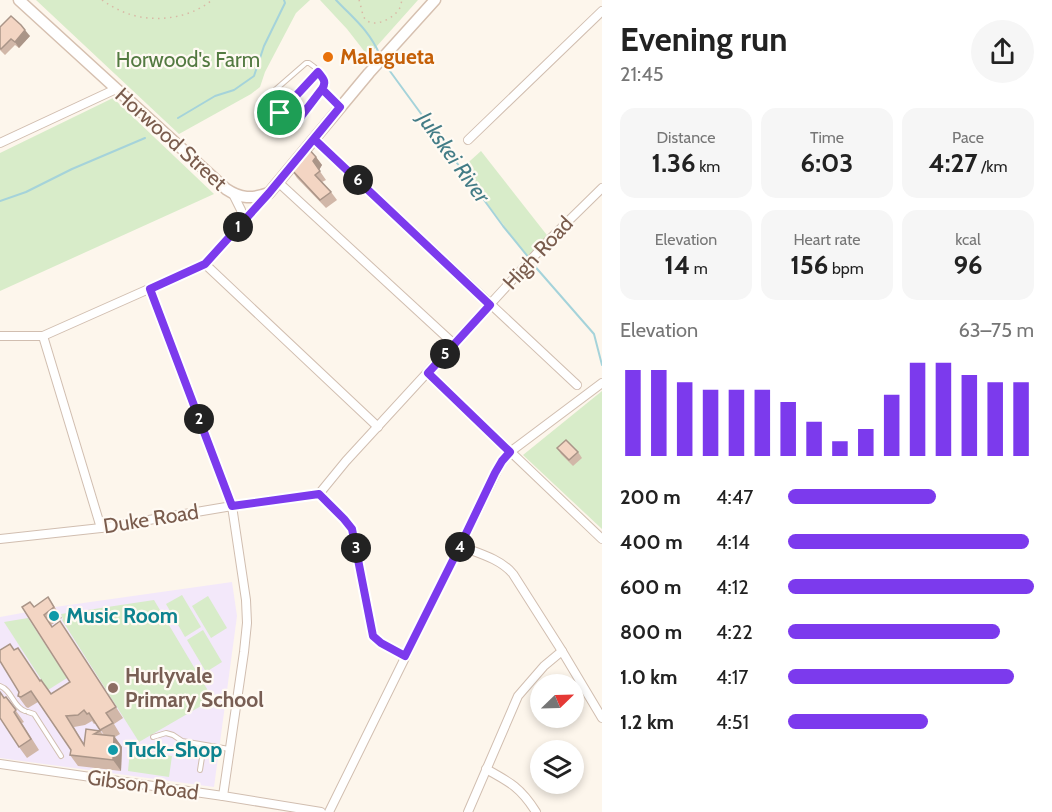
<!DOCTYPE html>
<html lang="en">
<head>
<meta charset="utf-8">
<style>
	:root { --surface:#fff; --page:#f6f6f6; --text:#222; --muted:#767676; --accent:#7c3aed }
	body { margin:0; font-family:Cabin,sans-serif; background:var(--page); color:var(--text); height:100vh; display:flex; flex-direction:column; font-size:22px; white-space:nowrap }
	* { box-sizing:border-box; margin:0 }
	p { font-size:20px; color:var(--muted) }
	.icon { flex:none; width:33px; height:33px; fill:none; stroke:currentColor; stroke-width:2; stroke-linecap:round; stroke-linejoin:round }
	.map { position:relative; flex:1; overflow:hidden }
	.panel { display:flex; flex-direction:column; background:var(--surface); width:450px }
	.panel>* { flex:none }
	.needle { width:39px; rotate:67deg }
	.controls { position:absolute; left:530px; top:674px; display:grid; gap:12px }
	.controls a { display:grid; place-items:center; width:54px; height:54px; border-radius:50%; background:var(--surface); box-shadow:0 3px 9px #0003; font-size:30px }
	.pin { position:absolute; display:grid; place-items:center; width:51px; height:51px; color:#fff; margin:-26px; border:3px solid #fff; border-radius:50%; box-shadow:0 2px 6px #0007 }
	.km { position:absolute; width:30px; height:30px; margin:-15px; border-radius:50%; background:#222; color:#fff; font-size:16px; line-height:30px; text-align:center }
	.round { display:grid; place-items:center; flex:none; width:63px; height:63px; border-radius:32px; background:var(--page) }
	.overview { display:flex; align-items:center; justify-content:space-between; height:102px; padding:0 18px }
	h1 { font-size:33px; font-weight:800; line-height:45px }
	.metrics { display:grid; grid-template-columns:repeat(3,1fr); gap:9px; height:102px; padding:6px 18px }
	.metrics div { display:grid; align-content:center; border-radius:15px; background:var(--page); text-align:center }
	.metrics b { font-size:26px; font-weight:800 }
	.metrics small { font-size:16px; font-weight:400 }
	.metrics p { font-size:16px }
	.chart { height:168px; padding:12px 18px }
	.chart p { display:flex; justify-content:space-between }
	.chart svg { width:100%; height:108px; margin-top:6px; stroke:var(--accent); stroke-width:6 }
	ul { padding:0 18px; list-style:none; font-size:20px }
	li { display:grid; grid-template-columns:96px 72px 1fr; align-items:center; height:45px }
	li i { height:15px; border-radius:8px; background:var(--accent) }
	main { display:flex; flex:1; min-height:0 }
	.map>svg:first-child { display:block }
	.education { fill:#f3e8fa }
	.green { fill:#d8ecc9 }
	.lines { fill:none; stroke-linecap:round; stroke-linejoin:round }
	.stream { stroke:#a5d3da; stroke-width:2 }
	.service-casing { stroke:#d1beb0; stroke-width:6 }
	.minor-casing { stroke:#d1beb0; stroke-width:10 }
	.secondary-casing { stroke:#d6c0b0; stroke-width:13 }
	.path { stroke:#d9b8a5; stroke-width:1.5; stroke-dasharray:1.5 4.5; stroke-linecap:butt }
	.service { stroke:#fff; stroke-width:4 }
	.minor { stroke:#fff; stroke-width:8 }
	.secondary { stroke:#fff; stroke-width:10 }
	.wall { fill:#d1b7a8; fill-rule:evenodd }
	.shaded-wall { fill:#aa9588 }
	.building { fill:#f3d5c3; stroke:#aa9588; stroke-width:1.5 }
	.route-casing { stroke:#fff; stroke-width:12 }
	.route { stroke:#7c3aed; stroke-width:8 }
	.food-dot { fill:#e8710a; stroke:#fffaf3; stroke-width:2 }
	.culture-dot { fill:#0f9aa8; stroke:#fffaf3; stroke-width:2 }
	.education-dot { fill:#8d6e63; stroke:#fffaf3; stroke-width:2 }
	.labels { text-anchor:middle; stroke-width:4.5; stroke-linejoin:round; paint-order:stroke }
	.food-label { font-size:21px; font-weight:bold; fill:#c56008; stroke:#fffaf3; text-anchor:start }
	.park-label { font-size:21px; fill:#537a41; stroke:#fffaf3 }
	.street-label { font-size:21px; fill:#7a5c4d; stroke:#fffaf3 }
	.culture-label { font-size:21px; font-weight:bold; fill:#0d838f; stroke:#fffaf3; text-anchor:start }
	.education-label { font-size:21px; font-weight:bold; fill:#785e54; stroke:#fffaf3; text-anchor:start }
	.water-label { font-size:22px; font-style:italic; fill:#437c86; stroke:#fffaf3 }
</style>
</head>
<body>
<main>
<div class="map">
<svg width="602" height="812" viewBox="0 0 602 812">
	<rect width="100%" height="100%" fill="#fdf6ec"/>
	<!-- education -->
	<polygon class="education" points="232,582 237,616 214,787 0,758 0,617 55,607"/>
	<!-- green -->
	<g class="green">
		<polygon points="36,0 310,0 296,13 265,72 260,87 251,94 179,134"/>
		<polygon points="320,0 418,0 368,56 347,29"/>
		<polygon points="113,98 214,194 0,291 0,153"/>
		<polygon points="481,151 550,239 530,260 461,169"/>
		<polygon points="602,391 602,529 523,455"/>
		<polygon points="182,595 201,627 185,637 166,604"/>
		<polygon points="208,596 227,628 211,638 192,606"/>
		<polygon points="154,600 213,699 139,742 62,620 63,619 61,614"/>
		<polygon points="28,618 67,678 48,690 4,622"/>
		<polygon points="203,630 222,662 206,672 187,640"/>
		<polygon points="130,750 172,756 169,777 128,771"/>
	</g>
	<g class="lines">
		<!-- stream -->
		<g class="stream">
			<path d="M336,0C355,20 368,29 380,55"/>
			<polyline points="384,63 503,226 529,258"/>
			<polyline points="178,118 215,96 234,90 254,76 264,46 285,3 284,0"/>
			<polyline points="0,201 26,192 72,169 145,138"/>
			<polyline points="532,263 594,334 602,365"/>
		</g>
		<!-- service casing -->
		<g class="service-casing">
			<g id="service">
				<path d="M306,63H309C316,67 323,76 325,84L296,123L292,125C286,122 274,107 272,100C270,96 272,94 275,90Z"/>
				<polyline points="322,89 339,105"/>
				<polyline points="280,113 318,72"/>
				<path d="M0,686C12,690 13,707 25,711"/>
				<polyline points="28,712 34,714 61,756"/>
				<polyline points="153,737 166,733 173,735 182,741 229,749"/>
				<polyline points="200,770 204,745"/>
			</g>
		</g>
		<!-- minor casing -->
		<g class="minor-casing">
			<g id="minor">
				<polyline points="314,139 577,385"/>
				<polyline points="468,140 602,11"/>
				<polyline points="0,143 116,89"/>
				<polyline points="278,182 454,344"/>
				<polyline points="233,194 241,210 243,221"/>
				<polyline points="205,264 378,427"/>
				<polyline points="150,289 232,506 246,600 247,623 244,652 223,796"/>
				<polyline points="0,336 43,336 205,264 267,195"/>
				<polyline points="43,336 101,528"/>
				<polyline points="428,373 602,539"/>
				<polyline points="319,494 344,519 352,529 373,636 378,641 405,656"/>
				<polyline points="0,539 101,528 232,506 319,494 346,461 550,239 602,188"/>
				<path d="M460,546C478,553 501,559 513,574L562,651L602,718"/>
				<polyline points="0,764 223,796 321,812"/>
				<path d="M486,769C510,782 521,788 536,812"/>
				<polyline points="329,812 502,461 510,452 602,383"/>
				<polyline points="468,812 518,696 544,666 562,651"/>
			</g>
		</g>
		<!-- secondary casing -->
		<g class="secondary-casing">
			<path id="secondary" d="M19,0L226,189C241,199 252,199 269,193L369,73L435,0"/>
		</g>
		<!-- path -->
		<g class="path">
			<path d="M102,0C112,7 123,13 136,16C161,22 192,17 212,0"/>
			<path d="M359,0C361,5 362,15 365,19C374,29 394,18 399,9C401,7 401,3 402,0"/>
		</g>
		<!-- service -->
		<use href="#service" class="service"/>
		<!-- minor -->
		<use href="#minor" class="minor"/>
		<!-- secondary -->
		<use href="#secondary" class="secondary"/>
	</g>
	<!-- wall -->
	<g class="wall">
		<polygon points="0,27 30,36 19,48 15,45 5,55 0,50"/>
		<polygon points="316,157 322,165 319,170 326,180 322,182 331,192 337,200 326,208 297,178 291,169"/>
		<polygon points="557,448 578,452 582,458 573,466 561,454"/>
		<path d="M48,597L62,618L51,625L52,627L60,621L123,718L114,724L120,734L115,737L122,747L121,771L78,766L70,755L71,750L38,702L28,708L26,707L18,696L19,692L15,650L51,694L70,682L34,607ZM92,721L94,724L96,723L104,735L100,731L86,729L84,744L74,727L85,725Z"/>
		<polygon points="0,692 5,698 6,697 24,722 22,723 39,750 27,758 19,747"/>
	</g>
	<!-- shaded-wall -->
	<g class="shaded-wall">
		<polygon points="25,30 30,36 19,48 15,42"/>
		<polygon points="316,157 322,165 319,170 313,161"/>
		<polygon points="114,736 122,747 121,771 113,760"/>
	</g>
	<!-- building -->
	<g class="building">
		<polygon points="11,16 21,25 25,30 15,42 11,39 1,49 0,48 0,27"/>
		<polygon points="307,147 316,157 313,161 320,171 315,175 331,192 320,200 291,169"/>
		<polygon points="566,440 578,452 569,460 557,448"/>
		<polygon points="48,597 54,607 44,615 52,627 60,621 116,707 106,713 113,723 100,730 89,713 87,714 84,710 78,715 66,716 84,745 86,729 100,731 94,734 114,736 113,760 70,755 71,750 31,691 21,697 18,696 19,692 0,661 0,650 10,644 14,650 18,648 40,681 41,680 51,694 70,682 22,607 30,602 34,607"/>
		<polygon points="0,692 4,698 6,697 16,710 14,712 31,739 19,747 0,718"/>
	</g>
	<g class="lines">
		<!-- route casing -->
		<g class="route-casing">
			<path id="route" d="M280,113L289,124L292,125L296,123L322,89L340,107L269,193L205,264L150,289L232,506L319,494L344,519L352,529L373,636L381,643L405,656L460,546L495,473L502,461L510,452L428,373L490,305L314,139L340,107L322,89C327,82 323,78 318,72L280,113"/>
		</g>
		<!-- route -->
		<use href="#route" class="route"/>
	</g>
	<!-- markers -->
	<circle class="food-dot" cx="328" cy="57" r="6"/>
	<g class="culture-dot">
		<circle cx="54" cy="616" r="6"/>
		<circle cx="113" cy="750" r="6"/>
	</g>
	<circle class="education-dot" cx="113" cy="688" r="6"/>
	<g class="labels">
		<!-- food labels -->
		<g class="food-label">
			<text x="340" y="64">Malagueta</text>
		</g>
		<!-- park labels -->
		<g class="park-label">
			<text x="188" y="67">Horwood's Farm</text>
		</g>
		<!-- street labels -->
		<g class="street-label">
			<text transform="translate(171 139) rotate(42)" y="7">Horwood Street</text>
			<text transform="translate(538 253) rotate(-47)" y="7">High Road</text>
			<text transform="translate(151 519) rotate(-9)" y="7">Duke Road</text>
			<text transform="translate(143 785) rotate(8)" y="7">Gibson Road</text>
		</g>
		<!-- culture labels -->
		<g class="culture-label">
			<text x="66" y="623">Music Room</text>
			<text x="125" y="757">Tuck-Shop</text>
		</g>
		<!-- education labels -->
		<g class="education-label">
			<text x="125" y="683">Hurlyvale<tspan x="125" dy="24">Primary School</tspan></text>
		</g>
		<!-- water labels -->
		<g class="water-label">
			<text transform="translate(454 157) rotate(54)" y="8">Jukskei River</text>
		</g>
	</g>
</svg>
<div class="controls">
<a><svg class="needle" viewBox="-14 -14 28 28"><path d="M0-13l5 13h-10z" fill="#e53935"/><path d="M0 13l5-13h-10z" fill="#767676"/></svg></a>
<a><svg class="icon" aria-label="layers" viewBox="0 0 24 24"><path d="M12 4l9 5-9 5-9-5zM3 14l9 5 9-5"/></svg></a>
</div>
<div class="pin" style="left:280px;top:113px;background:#1e9e55"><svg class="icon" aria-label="arrive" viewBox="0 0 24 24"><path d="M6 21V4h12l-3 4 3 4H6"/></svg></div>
<b class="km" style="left:238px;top:227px">1</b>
<b class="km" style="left:199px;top:419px">2</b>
<b class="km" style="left:356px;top:548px">3</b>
<b class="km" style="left:460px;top:547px">4</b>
<b class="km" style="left:445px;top:354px">5</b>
<b class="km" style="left:358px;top:180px">6</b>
</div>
<section class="panel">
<div class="overview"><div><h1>Evening run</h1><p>21:45</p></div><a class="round"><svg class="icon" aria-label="share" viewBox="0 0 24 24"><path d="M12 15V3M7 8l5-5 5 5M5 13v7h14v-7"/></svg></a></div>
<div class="metrics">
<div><p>Distance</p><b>1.36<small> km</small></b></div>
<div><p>Time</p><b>6:03</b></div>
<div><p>Pace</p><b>4:27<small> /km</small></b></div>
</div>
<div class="metrics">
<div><p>Elevation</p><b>14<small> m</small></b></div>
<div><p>Heart rate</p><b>156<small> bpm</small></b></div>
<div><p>kcal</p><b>96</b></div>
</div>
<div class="chart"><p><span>Elevation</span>63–75 m</p>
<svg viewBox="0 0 160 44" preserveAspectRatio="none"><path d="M5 44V9M15 44V9M25 44V14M35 44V17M45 44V17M55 44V17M65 44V22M75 44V30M85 44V38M95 44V33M105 44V19M115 44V6M125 44V6M135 44V11M145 44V14M155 44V14"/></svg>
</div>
<ul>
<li><b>200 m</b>4:47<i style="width:60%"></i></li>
<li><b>400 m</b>4:14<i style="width:98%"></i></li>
<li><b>600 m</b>4:12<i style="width:100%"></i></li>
<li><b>800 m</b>4:22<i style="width:86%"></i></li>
<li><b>1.0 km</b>4:17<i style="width:92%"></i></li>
<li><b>1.2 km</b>4:51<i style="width:57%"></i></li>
</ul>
</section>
</main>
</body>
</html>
